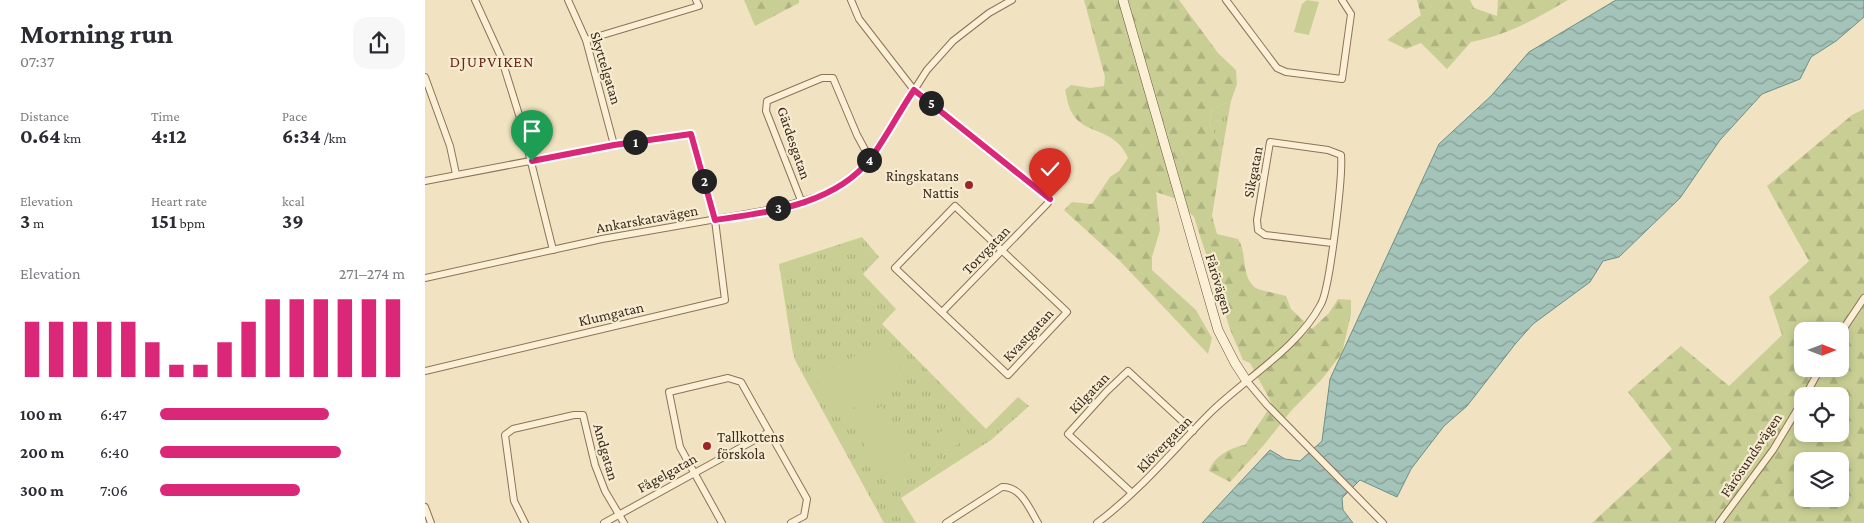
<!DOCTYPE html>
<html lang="en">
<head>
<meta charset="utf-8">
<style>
	:root { --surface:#fff; --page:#f7f7f7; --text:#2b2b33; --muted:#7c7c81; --accent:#db2777 }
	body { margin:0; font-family:"Crimson Pro",serif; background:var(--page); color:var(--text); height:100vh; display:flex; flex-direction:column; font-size:19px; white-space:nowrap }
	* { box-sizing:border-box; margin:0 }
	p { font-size:16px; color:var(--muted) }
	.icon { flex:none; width:28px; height:28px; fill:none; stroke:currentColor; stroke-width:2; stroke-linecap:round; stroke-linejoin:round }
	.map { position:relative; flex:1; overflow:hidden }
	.panel { display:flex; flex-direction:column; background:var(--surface); width:425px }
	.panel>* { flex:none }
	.needle { width:32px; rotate:90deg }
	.controls { position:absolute; left:1369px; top:322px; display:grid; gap:10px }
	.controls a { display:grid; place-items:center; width:55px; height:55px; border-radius:10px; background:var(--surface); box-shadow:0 2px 8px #0003; font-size:25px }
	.pin { position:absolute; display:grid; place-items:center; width:42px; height:42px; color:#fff; margin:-51px -21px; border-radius:50% 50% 50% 0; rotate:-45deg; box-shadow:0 0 5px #0007 }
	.pin .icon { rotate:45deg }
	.km { position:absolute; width:25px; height:25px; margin:-12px; border-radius:50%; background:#222; color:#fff; font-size:14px; line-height:25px; text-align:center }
	.round { display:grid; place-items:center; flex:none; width:52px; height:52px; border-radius:15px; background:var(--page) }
	.summary { display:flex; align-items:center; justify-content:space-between; height:85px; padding:0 20px }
	h1 { font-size:28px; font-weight:700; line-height:38px }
	.figures { display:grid; grid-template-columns:repeat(3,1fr); gap:8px; height:85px; padding:5px 20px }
	.figures div { display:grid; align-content:center }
	.figures b { font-size:21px; font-weight:700 }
	.figures small { font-size:14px; font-weight:400 }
	.figures p { font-size:14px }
	.chart { height:140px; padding:10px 20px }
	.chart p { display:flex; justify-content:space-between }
	.chart svg { width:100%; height:90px; margin-top:5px; stroke:var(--accent); stroke-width:6 }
	ul { padding:0 20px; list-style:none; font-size:16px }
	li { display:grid; grid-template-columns:80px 60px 1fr; align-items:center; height:38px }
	li i { height:12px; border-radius:6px; background:var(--accent) }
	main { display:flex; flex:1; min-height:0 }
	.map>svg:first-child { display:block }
	.grass { fill:url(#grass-tufts) }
	.forest { fill:url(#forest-firs); fill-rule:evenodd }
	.park { fill:#c9cf94 }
	.water { fill:url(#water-waves); stroke:#6a9187 }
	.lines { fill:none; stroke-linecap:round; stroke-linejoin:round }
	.street-casing { stroke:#8b7357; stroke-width:8 }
	.secondary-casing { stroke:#6d543b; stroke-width:10 }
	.street { stroke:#fbefd5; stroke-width:6 }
	.secondary { stroke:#fbefd5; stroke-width:9 }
	.route-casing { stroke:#fff; stroke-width:10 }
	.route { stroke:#db2777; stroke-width:6 }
	.poi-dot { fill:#9e2425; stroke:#f7ecd1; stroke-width:2 }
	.labels { text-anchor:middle; stroke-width:4.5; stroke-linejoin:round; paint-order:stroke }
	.street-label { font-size:15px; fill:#3a2b1d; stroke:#f7ecd1 }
	.poi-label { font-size:15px; fill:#3a2b1d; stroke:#f7ecd1; text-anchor:end }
	.neighbourhood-label { font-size:16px; letter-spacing:1px; fill:#692a19; stroke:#f7ecd1 }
</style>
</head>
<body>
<main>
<section class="panel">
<div class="summary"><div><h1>Morning run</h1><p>07:37</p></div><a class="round"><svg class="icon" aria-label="share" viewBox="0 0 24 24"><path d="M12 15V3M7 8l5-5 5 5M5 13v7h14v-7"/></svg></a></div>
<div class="figures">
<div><p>Distance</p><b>0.64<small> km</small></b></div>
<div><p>Time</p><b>4:12</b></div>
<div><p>Pace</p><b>6:34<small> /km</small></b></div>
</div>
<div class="figures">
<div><p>Elevation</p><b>3<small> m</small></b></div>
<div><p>Heart rate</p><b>151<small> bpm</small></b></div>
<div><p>kcal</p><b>39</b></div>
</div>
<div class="chart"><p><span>Elevation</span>271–274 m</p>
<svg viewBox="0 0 160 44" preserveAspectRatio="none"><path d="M5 44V17M15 44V17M25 44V17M35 44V17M45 44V17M55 44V27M65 44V38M75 44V38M85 44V27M95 44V17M105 44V6M115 44V6M125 44V6M135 44V6M145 44V6M155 44V6"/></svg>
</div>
<ul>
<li><b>100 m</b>6:47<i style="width:69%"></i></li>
<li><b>200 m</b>6:40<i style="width:74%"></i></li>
<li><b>300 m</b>7:06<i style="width:57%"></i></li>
</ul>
</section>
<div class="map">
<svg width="1439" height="523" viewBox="0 0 1439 523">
	<defs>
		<pattern id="grass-tufts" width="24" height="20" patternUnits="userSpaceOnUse" patternTransform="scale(1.25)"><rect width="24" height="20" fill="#c9cf94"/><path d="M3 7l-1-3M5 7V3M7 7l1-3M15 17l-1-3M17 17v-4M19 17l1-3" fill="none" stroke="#adb27f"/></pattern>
		<pattern id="forest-firs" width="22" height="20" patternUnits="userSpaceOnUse" patternTransform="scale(1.25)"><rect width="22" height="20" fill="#c9cf94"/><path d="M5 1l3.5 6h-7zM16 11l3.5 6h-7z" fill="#adb27f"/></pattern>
		<pattern id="water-waves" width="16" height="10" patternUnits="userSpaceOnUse" patternTransform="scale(1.25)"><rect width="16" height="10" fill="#a4c3b9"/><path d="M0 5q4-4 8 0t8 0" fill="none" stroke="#879f96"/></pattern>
	</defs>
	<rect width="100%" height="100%" fill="#f1e2c1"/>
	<!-- grass -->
	<g class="grass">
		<polygon points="806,101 797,152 784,123 788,109"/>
		<polygon points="437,237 454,257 438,274 471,309 457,324 561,429 593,397 604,406 566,440 476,498 491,523 459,523 370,360 367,348 354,264"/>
	</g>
	<!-- forest -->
	<g class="forest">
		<polygon points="319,0 374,0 374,3 330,26"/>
		<path d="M659,0H754L793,53L811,70L812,84L806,101L788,109L784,123L797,152L787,216L792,234L813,239C823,253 815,280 833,289C841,292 852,293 861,296L866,309L887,329L904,313L913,299L926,300V314L917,353L897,379L866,411L838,446L805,482L784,471C789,456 805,448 820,445L847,404L825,363L818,360L806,332L769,217L749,198L731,192L735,230L727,257V270L771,310L787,338L783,354L694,260L639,210L647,202L667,204L685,177L694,171L703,158C690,127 659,135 647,113C643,107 642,97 640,90L646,85L665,88L679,86L680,77Z"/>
		<path d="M992,0H1045L1049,8L1072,16L1073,0H1143C1113,18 1081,36 1046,42L1022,69L996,43L981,49L962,40L996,15Z"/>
		<path d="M1439,109V523H1167L1247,449L1203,392L1256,346L1304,386L1357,335L1344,297L1384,261L1342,186L1427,115ZM1378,331H1415V369H1378ZM1378,396H1415V434H1378ZM1378,461H1415V499H1378Z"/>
	</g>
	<!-- park -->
	<g class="park">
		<polygon points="882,0 894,2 884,35 869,32 877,4"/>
		<polygon points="460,340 481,380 411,417 390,377"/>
		<polygon points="457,406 489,463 460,480 427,424"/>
		<polygon points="528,425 537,442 511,456 502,439"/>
	</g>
	<!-- water -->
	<polygon class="water" points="1191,0 1439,0 1439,17 1411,41 1386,57 1375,79 1337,94 1295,140 1255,198 1194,257 1178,261 1165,282 1108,324 1091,343 1042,406 1019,426 986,469 972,497 935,480 917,498 918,510 928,523 777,523 845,450 860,459 875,461 897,441 905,379 1014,144 1066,96 1104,52"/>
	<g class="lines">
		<!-- street casing -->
		<g class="street-casing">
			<g id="street">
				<polyline points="50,0 76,57 95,118 128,250"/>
				<polyline points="143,0 161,40 189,145"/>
				<polyline points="426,0 434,19 489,90 625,199 623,203 517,312"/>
				<polyline points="801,0 852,68 861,72 917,79 926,14 917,0"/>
				<polyline points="161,40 274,6 271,0"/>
				<polyline points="0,77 25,146 31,174"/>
				<polyline points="0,181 189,145 266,134 290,220 300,300 0,371"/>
				<polyline points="377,203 341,111 342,101 397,78 408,78 432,135 445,159"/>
				<polygon points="530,206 642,312 583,375 470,268"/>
				<polyline points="0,278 177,239 349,209 402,194 427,178 445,159 502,70 528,41 564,13 587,0"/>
				<polyline points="1415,334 1439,298"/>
				<polyline points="821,380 842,405 958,523"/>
				<polyline points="1380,396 1395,369"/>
				<polyline points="707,493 643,434 682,391 703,371 768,431"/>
				<polyline points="0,507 6,523"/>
				<polyline points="100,523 89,501 80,435 88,429 149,415 158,415 170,465 180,491 199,523"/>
				<polyline points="179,523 344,432"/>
				<polyline points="297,523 255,447 244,392 303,378 316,382 382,499 379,516 366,523"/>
				<path d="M521,523L577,487C596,486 604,508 613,523"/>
				<path d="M672,523C715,491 748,450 786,412C821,378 873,348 896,304C905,288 918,175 916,155L903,150L845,142L832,220L833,230L840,235L907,243"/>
				<polyline points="1294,523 1348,450 1378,400"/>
			</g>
		</g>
		<!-- secondary casing -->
		<g class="secondary-casing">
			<polyline id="secondary" points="698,0 793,330 810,363 821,380"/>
		</g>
		<!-- street -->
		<use href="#street" class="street"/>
		<!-- secondary -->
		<use href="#secondary" class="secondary"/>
	</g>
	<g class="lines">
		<!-- route casing -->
		<g class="route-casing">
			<path id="route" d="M107,161L189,145L266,134L290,220C344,212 410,205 446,158C462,136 474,112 489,90L625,199"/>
		</g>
		<!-- route -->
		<use href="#route" class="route"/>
	</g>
	<!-- markers -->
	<g class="poi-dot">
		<circle cx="544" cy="185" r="5"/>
		<circle cx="282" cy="446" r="5"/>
	</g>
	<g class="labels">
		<!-- street labels -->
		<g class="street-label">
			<text transform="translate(181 68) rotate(73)" y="5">Skyttelgatan</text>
			<text transform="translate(369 143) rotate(71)" y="5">Gärdesgatan</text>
			<text transform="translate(828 172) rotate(-79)" y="5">Sikgatan</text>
			<text transform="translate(222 219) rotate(-10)" y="5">Ankarskatavägen</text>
			<text transform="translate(561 250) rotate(-46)" y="5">Torvgatan</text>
			<text transform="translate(794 284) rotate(73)" y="5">Fårövägen</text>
			<text transform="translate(186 314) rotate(-13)" y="5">Klumgatan</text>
			<text transform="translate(603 335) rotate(-47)" y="5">Kvastgatan</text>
			<text transform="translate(664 393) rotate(-46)" y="5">Kilgatan</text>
			<text transform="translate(739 444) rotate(-46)" y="5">Klövergatan</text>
			<text transform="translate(181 452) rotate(74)" y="5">Andgatan</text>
			<text transform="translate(1326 455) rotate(-56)" y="5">Fårösundsvägen</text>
			<text transform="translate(242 473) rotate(-29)" y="5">Fågelgatan</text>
		</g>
		<!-- poi labels -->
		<g class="poi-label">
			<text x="534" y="181">Ringskatans<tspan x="534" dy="17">Nattis</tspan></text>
			<text x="292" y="442" text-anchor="start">Tallkottens<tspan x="292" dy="17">förskola</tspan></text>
		</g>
		<!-- neighbourhood labels -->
		<g class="neighbourhood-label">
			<text x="67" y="67">DJUPVIKEN</text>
		</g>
	</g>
</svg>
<div class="controls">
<a><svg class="needle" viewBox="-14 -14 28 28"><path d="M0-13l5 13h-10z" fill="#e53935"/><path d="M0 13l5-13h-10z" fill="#7c7c81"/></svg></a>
<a><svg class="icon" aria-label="locate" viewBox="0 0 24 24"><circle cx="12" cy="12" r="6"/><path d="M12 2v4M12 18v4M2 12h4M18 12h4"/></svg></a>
<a><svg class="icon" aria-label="layers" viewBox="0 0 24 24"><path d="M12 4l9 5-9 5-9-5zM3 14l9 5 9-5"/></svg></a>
</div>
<div class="pin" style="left:107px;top:161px;background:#1e9e55"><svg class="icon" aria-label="arrive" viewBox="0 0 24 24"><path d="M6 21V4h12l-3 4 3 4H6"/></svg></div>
<div class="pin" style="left:625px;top:199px;background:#d93025"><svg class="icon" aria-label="check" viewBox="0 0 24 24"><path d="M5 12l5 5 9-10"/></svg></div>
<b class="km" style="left:210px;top:142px">1</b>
<b class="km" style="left:279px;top:181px">2</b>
<b class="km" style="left:353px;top:208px">3</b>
<b class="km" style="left:444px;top:160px">4</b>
<b class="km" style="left:506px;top:103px">5</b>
</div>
</main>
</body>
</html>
